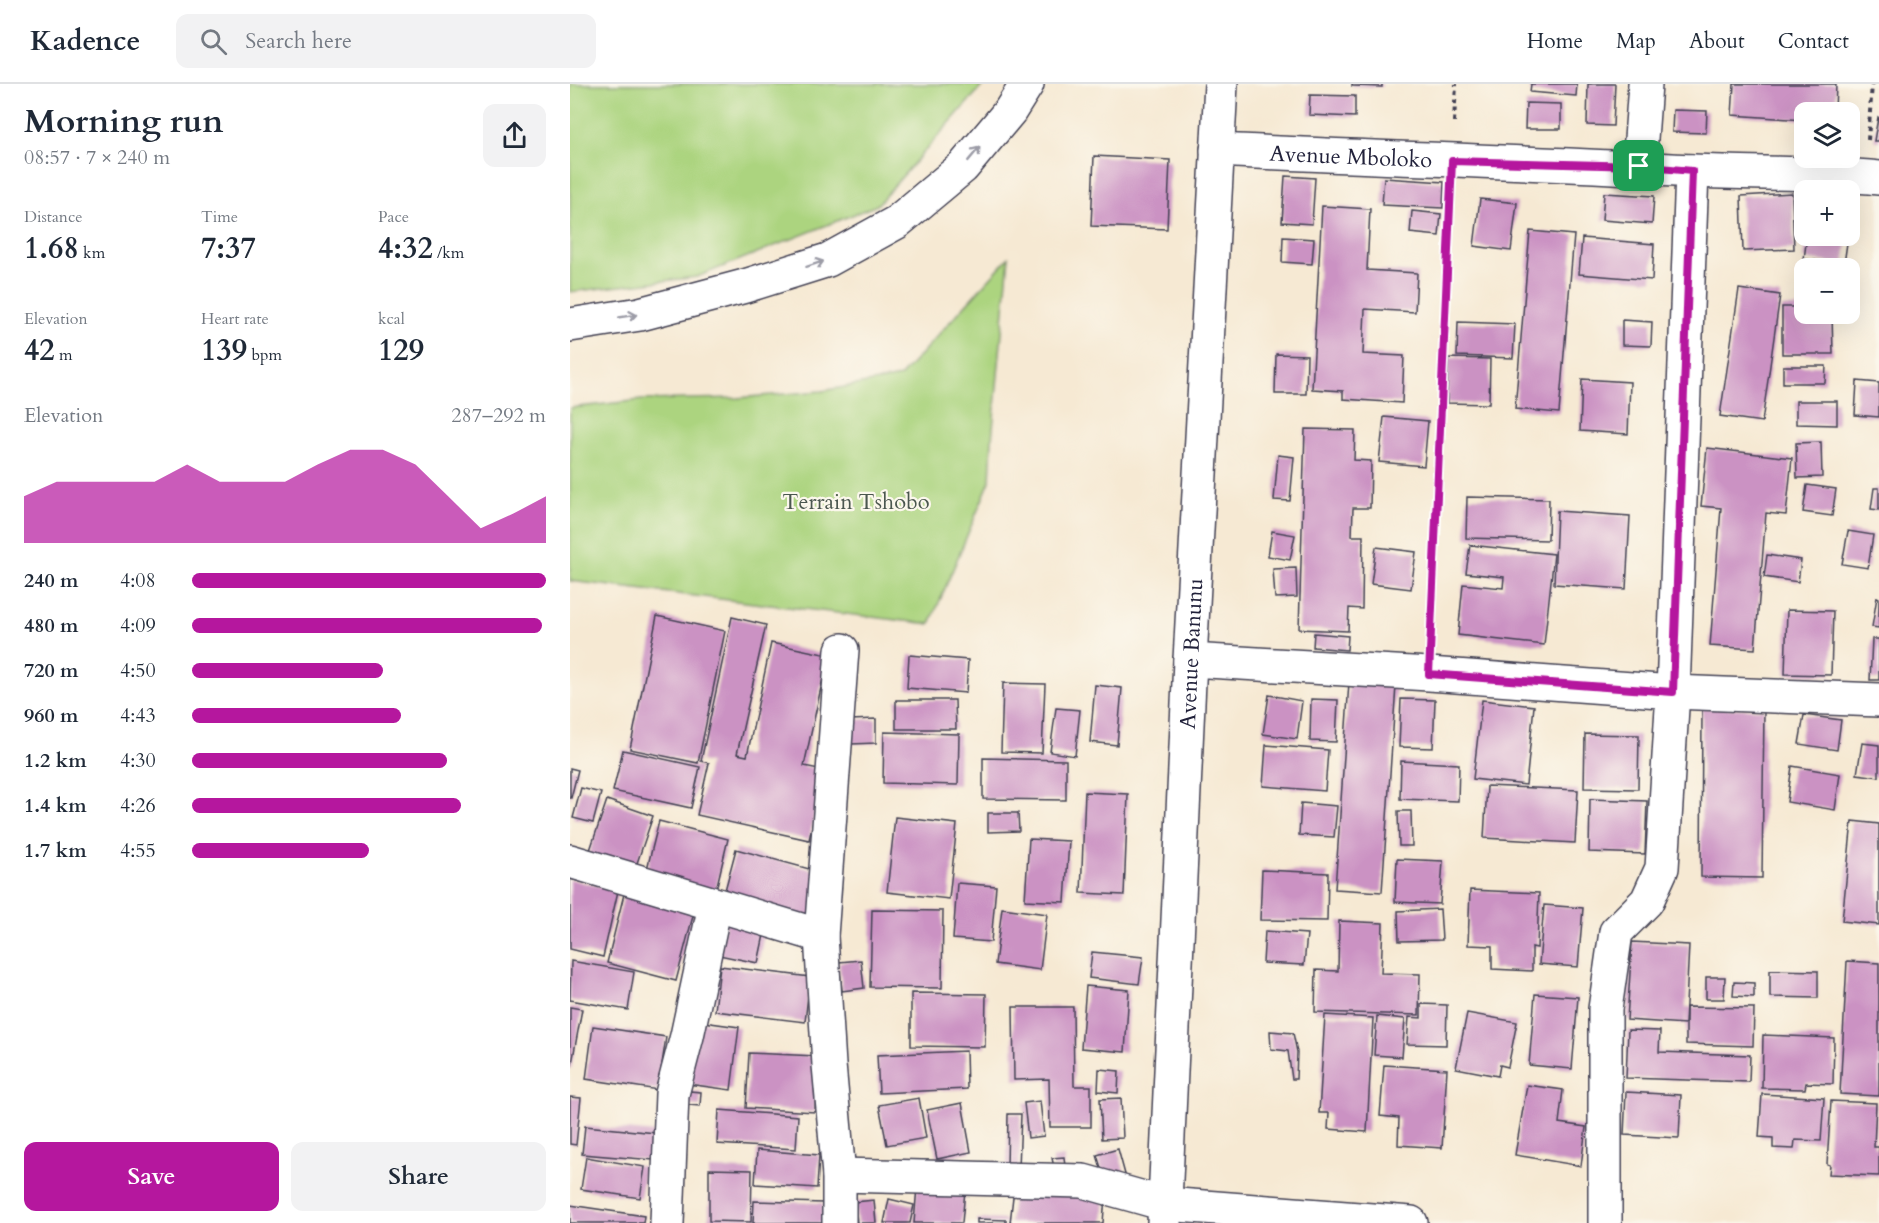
<!DOCTYPE html>
<html lang="en">
<head>
<meta charset="utf-8">
<style>
	:root { --surface:#fff; --page:#f2f2f3; --text:#1f2937; --muted:#747a83; --line:#e0e1e3; --accent:#b5179e }
	body { margin:0; font-family:Cardo,serif; background:var(--page); color:var(--text); height:100vh; display:flex; flex-direction:column; font-size:22px; white-space:nowrap }
	* { box-sizing:border-box; margin:0 }
	p { font-size:20px; color:var(--muted) }
	.icon { flex:none; width:33px; height:33px; fill:none; stroke:currentColor; stroke-width:2; stroke-linecap:round; stroke-linejoin:round }
	.map { position:relative; flex:1; overflow:hidden }
	.side { display:flex; flex-direction:column; background:var(--surface); width:570px }
	.side>* { flex:none }
	.controls { position:absolute; left:1224px; top:18px; display:grid; gap:12px }
	.controls a { display:grid; place-items:center; width:66px; height:66px; border-radius:12px; background:var(--surface); box-shadow:0 6px 24px #0002; font-size:30px }
	.pin { position:absolute; display:grid; place-items:center; width:51px; height:51px; color:#fff; margin:-26px; border-radius:12px; box-shadow:0 3px 9px #0006 }
	.round { display:grid; place-items:center; flex:none; width:63px; height:63px; border-radius:12px; background:var(--page) }
	.head { display:flex; align-items:center; justify-content:space-between; height:102px; padding:0 24px }
	h1 { font-size:33px; font-weight:700; line-height:45px }
	.figures { display:grid; grid-template-columns:repeat(3,1fr); gap:9px; height:102px; padding:6px 24px }
	.figures div { display:grid; align-content:center }
	.figures b { font-size:30px; font-weight:700 }
	.figures small { font-size:16px; font-weight:400 }
	.figures p { font-size:16px }
	.chart { height:168px; padding:12px 24px }
	.chart p { display:flex; justify-content:space-between }
	.chart svg { width:100%; height:108px; margin-top:6px; fill:var(--accent); opacity:.7 }
	.cta { display:flex; gap:12px; margin-top:auto; padding:12px 24px }
	.cta a { flex:1; height:69px; border-radius:12px; background:var(--accent); color:#fff; font-size:24px; font-weight:700; line-height:69px; text-align:center }
	.cta a+a { background:var(--page); color:var(--text) }
	ul { padding:0 24px; list-style:none; font-size:20px }
	li { display:grid; grid-template-columns:96px 72px 1fr; align-items:center; height:45px }
	li i { height:15px; border-radius:8px; background:var(--accent) }
	header { display:flex; align-items:center; gap:36px; box-sizing:border-box; height:84px; padding:0 30px; background:var(--surface); border-bottom:2px solid var(--line) }
	header strong { font-size:28px }
	nav { display:flex; gap:33px; margin-inline-start:auto; font-size:21px }
	.search { width:420px; height:54px; background:var(--page); display:flex; align-items:center; gap:15px; box-sizing:border-box; padding:0 21px; border-radius:12px; color:var(--muted); font-size:22px }
	main { display:flex; flex:1; min-height:0 }
	.map>svg:first-child { display:block }
	.green { fill:#acd47f; stroke:#677b5d; stroke-width:1.5 }
	.building { fill:#cb92c3 }
	.lines { fill:none; stroke-linecap:round; stroke-linejoin:round }
	.minor-casing { stroke:#424052; stroke-width:36 }
	.tertiary-casing { stroke:#424052; stroke-width:36 }
	.trunk-casing { stroke:#424052; stroke-width:36 }
	.path { stroke:#424052; stroke-width:4; stroke-dasharray:4.5 4.5; stroke-linecap:butt }
	.minor { stroke:#fff; stroke-width:33 }
	.tertiary { stroke:#fff; stroke-width:33 }
	.trunk { stroke:#fff; stroke-width:33 }
	.oneway { stroke:#9c9ca7 }
	.route-casing { stroke:#fff; stroke-width:12 }
	.route { stroke:#b5179e; stroke-width:8 }
	.labels { text-anchor:middle; stroke-width:4.5; stroke-linejoin:round; paint-order:stroke }
	.street-label { font-size:22px; fill:#22223b; stroke:#fbf7ec }
	.park-label { font-size:22px; fill:#4b574f; stroke:#fbf7ec }
</style>
</head>
<body>
<header>
<strong>Kadence</strong>
<div class="search"><svg class="icon" aria-label="search" viewBox="0 0 24 24"><circle cx="10" cy="10" r="6"/><path d="M15 15l6 6"/></svg>Search here</div>
<nav><a>Home</a><a>Map</a><a>About</a><a>Contact</a></nav>
</header>
<main>
<section class="side">
<div class="head"><div><h1>Morning run</h1><p>08:57 · 7 × 240 m</p></div><a class="round"><svg class="icon" aria-label="share" viewBox="0 0 24 24"><path d="M12 15V3M7 8l5-5 5 5M5 13v7h14v-7"/></svg></a></div>
<div class="figures">
<div><p>Distance</p><b>1.68<small> km</small></b></div>
<div><p>Time</p><b>7:37</b></div>
<div><p>Pace</p><b>4:32<small> /km</small></b></div>
</div>
<div class="figures">
<div><p>Elevation</p><b>42<small> m</small></b></div>
<div><p>Heart rate</p><b>139<small> bpm</small></b></div>
<div><p>kcal</p><b>129</b></div>
</div>
<div class="chart"><p><span>Elevation</span>287–292 m</p>
<svg viewBox="0 0 160 44" preserveAspectRatio="none"><path d="M0 44V25L10 19L20 19L30 19L40 19L50 12L60 19L70 19L80 19L90 12L100 6L110 6L120 12L130 25L140 38L150 32L160 25V44z"/></svg>
</div>
<ul>
<li><b>240 m</b>4:08<i style="width:100%"></i></li>
<li><b>480 m</b>4:09<i style="width:99%"></i></li>
<li><b>720 m</b>4:50<i style="width:54%"></i></li>
<li><b>960 m</b>4:43<i style="width:59%"></i></li>
<li><b>1.2 km</b>4:30<i style="width:72%"></i></li>
<li><b>1.4 km</b>4:26<i style="width:76%"></i></li>
<li><b>1.7 km</b>4:55<i style="width:50%"></i></li>
</ul>
<div class="cta"><a>Save</a><a>Share</a></div>
</section>
<div class="map">
<svg width="1309" height="1139" viewBox="0 0 1309 1139">
	<rect width="100%" height="100%" fill="#fbf7ec"/>
	<filter id="ink" filterUnits="userSpaceOnUse"><feTurbulence type="fractalNoise" baseFrequency=".0167" numOctaves="2"/><feDisplacementMap in="SourceGraphic" scale="12" xChannelSelector="R" yChannelSelector="G"/><feConvolveMatrix kernelMatrix="1 2 1 2 8 2 1 2 1" color-interpolation-filters="sRGB"/></filter>
	<filter id="wash" filterUnits="userSpaceOnUse"><feTurbulence type="fractalNoise" baseFrequency=".008" numOctaves="4" result="noise"/><feDisplacementMap in="SourceGraphic" scale="24" xChannelSelector="R" yChannelSelector="G"/><feGaussianBlur stdDeviation="1.35" result="paint"/><feColorMatrix in="noise" values="0 0 0 0 0 0 0 0 0 0 0 0 0 0 0 0 0 1.4 0 .05"/><feComposite in="paint" operator="in"/></filter>
	<g filter="url(#wash)">
		<rect width="100%" height="100%" fill="#f6e9d3"/>
		<!-- green -->
		<g class="green">
			<polygon points="0,0 414,0 307,121 127,193 0,208"/>
			<polygon points="439,173 422,355 420,397 360,540 0,497 0,324 72,316 167,314 252,307 330,293"/>
		</g>
		<g id="blocks">
			<!-- building -->
			<g class="building">
				<polygon points="782,0 812,0 812,3 782,2"/>
				<polygon points="961,0 1007,0 1006,12 960,8"/>
				<polygon points="1018,0 1045,0 1043,42 1017,41"/>
				<polygon points="1164,0 1266,0 1265,28 1234,28 1234,36 1162,31"/>
				<polygon points="740,11 785,12 785,33 739,31"/>
				<polygon points="956,19 991,20 991,45 955,45"/>
				<polygon points="1103,26 1137,27 1136,49 1102,48"/>
				<polygon points="1308,33 1309,34 1309,57 1304,57"/>
				<polygon points="524,72 600,76 597,145 521,142"/>
				<polygon points="715,92 745,94 742,140 712,138"/>
				<polygon points="814,94 874,98 873,124 812,121"/>
				<polygon points="1034,109 1084,112 1082,140 1032,136"/>
				<polygon points="1222,109 1224,165 1173,167 1171,112"/>
				<polygon points="910,115 947,119 941,167 904,162"/>
				<polygon points="752,122 800,125 797,186 847,189 845,228 795,225 793,270 834,272 832,319 773,315 773,307 742,305"/>
				<polygon points="842,127 871,130 869,152 840,149"/>
				<polygon points="960,147 1004,151 989,329 945,325"/>
				<polygon points="1237,152 1278,152 1274,180 1234,175"/>
				<polygon points="713,153 744,155 742,180 712,178"/>
				<polygon points="1012,154 1084,160 1082,196 1009,190"/>
				<polygon points="1169,205 1210,211 1192,338 1150,332"/>
				<polygon points="1212,223 1234,223 1234,230 1262,230 1263,270 1212,270"/>
				<polygon points="1052,236 1082,238 1081,262 1052,261"/>
				<polygon points="888,238 945,240 943,274 887,272"/>
				<polygon points="706,270 737,271 736,310 705,310"/>
				<polygon points="878,274 920,275 919,320 877,319"/>
				<polygon points="1213,282 1256,282 1255,299 1213,299"/>
				<polygon points="1012,295 1060,298 1058,350 1010,347"/>
				<polygon points="1287,297 1309,299 1309,333 1285,331"/>
				<polygon points="1226,317 1267,317 1267,341 1226,340"/>
				<polygon points="814,333 858,337 854,382 809,378"/>
				<polygon points="735,345 785,346 784,376 801,377 800,424 783,424 782,452 793,452 792,525 779,524 778,547 729,545"/>
				<polygon points="1251,358 1252,393 1227,394 1226,359"/>
				<polygon points="1137,364 1222,374 1216,431 1196,429 1185,565 1140,562 1151,424 1131,422"/>
				<polygon points="708,371 724,373 720,417 704,416"/>
				<polygon points="1237,401 1266,405 1262,432 1233,428"/>
				<polygon points="1304,404 1309,404 1309,426 1301,425"/>
				<polygon points="897,413 979,415 978,456 896,454"/>
				<polygon points="987,427 1060,432 1056,505 984,500"/>
				<polygon points="702,447 725,451 720,476 698,472"/>
				<polygon points="1278,447 1303,451 1298,484 1272,480"/>
				<polygon points="900,461 984,470 974,561 888,551 893,500 933,504 934,493 896,489"/>
				<polygon points="806,463 846,468 841,505 801,500"/>
				<polygon points="1197,471 1231,476 1228,498 1194,493"/>
				<polygon points="726,484 727,513 705,514 703,485"/>
				<polygon points="1307,513 1309,514 1309,544 1302,543"/>
				<polygon points="1217,526 1263,527 1261,591 1215,590"/>
				<polygon points="87,532 155,547 128,679 60,665"/>
				<polygon points="162,533 196,541 167,670 177,672 201,559 258,571 234,682 254,686 239,756 127,731 139,679 131,677"/>
				<polygon points="744,549 778,552 777,566 743,563"/>
				<polygon points="1302,555 1309,555 1309,596 1300,596"/>
				<polygon points="339,571 398,576 396,609 337,604"/>
				<polygon points="779,598 826,601 812,808 765,805"/>
				<polygon points="433,599 475,600 472,669 431,668"/>
				<polygon points="525,601 552,604 547,661 520,658"/>
				<polygon points="699,611 732,617 727,655 693,650"/>
				<polygon points="741,615 768,616 766,658 740,657"/>
				<polygon points="831,615 865,616 863,664 829,663"/>
				<polygon points="326,616 385,616 386,645 326,645"/>
				<polygon points="912,616 964,622 956,701 903,695"/>
				<polygon points="486,624 510,626 505,672 480,668"/>
				<polygon points="1132,624 1194,625 1192,794 1131,793"/>
				<polygon points="1234,631 1271,636 1267,666 1229,660"/>
				<polygon points="306,635 306,659 281,660 280,636"/>
				<polygon points="314,648 389,650 388,701 313,699"/>
				<polygon points="1015,650 1069,651 1068,705 1014,704"/>
				<polygon points="1292,659 1309,661 1309,693 1287,690"/>
				<polygon points="696,661 758,666 755,707 693,702"/>
				<polygon points="53,666 130,683 121,724 43,707"/>
				<polygon points="413,674 496,676 496,716 413,715"/>
				<polygon points="831,677 889,680 888,717 830,715"/>
				<polygon points="1222,682 1270,690 1265,726 1217,718"/>
				<polygon points="0,684 8,686 1,714 0,714"/>
				<polygon points="917,702 1008,706 1005,759 914,754"/>
				<polygon points="11,704 31,709 23,739 3,734"/>
				<polygon points="515,708 558,710 554,811 511,809"/>
				<polygon points="1020,715 1077,717 1075,770 1019,768"/>
				<polygon points="37,716 83,732 64,788 18,772"/>
				<polygon points="731,719 767,722 764,753 729,751"/>
				<polygon points="828,727 841,727 842,762 829,762"/>
				<polygon points="418,729 448,729 449,747 418,748"/>
				<polygon points="325,733 387,740 379,815 317,808"/>
				<polygon points="89,737 158,755 145,810 75,793"/>
				<polygon points="1282,737 1309,740 1309,841 1272,837"/>
				<polygon points="459,755 499,757 495,818 455,816"/>
				<polygon points="166,765 254,789 241,839 153,814"/>
				<polygon points="827,775 873,777 870,820 825,818"/>
				<polygon points="692,786 758,789 757,837 690,836"/>
				<polygon points="0,795 48,807 33,873 0,865"/>
				<polygon points="387,799 426,802 421,858 383,855"/>
				<polygon points="900,806 969,809 967,864 962,863 962,887 922,885 922,862 898,861"/>
				<polygon points="54,810 124,828 106,897 37,879"/>
				<polygon points="974,821 1013,824 1008,883 969,880"/>
				<polygon points="432,824 477,830 470,886 425,880"/>
				<polygon points="870,825 872,856 829,857 828,827"/>
				<polygon points="302,826 373,827 372,904 300,903"/>
				<polygon points="156,837 195,846 188,879 149,871"/>
				<polygon points="769,837 813,839 811,889 850,890 849,931 745,928 746,886 768,887"/>
				<polygon points="695,847 737,850 734,881 693,879"/>
				<polygon points="1062,858 1119,861 1115,940 1057,936"/>
				<polygon points="522,868 573,873 569,900 519,894"/>
				<polygon points="291,876 294,904 272,907 269,878"/>
				<polygon points="1,877 64,888 58,926 0,916"/>
				<polygon points="1277,877 1309,879 1309,1012 1270,1010"/>
				<polygon points="150,882 240,893 235,938 145,927"/>
				<polygon points="1200,886 1248,887 1248,914 1200,913"/>
				<polygon points="1136,893 1155,893 1154,915 1136,915"/>
				<polygon points="1164,898 1184,899 1184,913 1163,912"/>
				<polygon points="516,902 559,906 555,968 511,964"/>
				<polygon points="341,909 416,910 415,963 341,962"/>
				<polygon points="965,910 1008,913 1002,985 959,981"/>
				<polygon points="851,920 877,921 876,961 837,960 839,933 851,934"/>
				<polygon points="0,923 12,925 1,985 0,985"/>
				<polygon points="443,923 503,923 504,1002 521,1002 521,1043 480,1043 479,995 444,996"/>
				<polygon points="1116,923 1184,924 1183,962 1116,960"/>
				<polygon points="897,929 947,938 938,983 930,981 928,992 886,984"/>
				<polygon points="755,931 803,934 797,1048 758,1045 759,1029 749,1029"/>
				<polygon points="807,932 835,935 832,973 804,971"/>
				<polygon points="126,937 169,943 161,1006 118,1000"/>
				<polygon points="23,942 96,953 88,1006 16,995"/>
				<polygon points="1058,946 1090,947 1089,968 1180,971 1179,998 1056,994"/>
				<polygon points="700,947 723,949 727,968 726,995 722,995 718,967 701,965"/>
				<polygon points="1193,951 1264,954 1263,1000 1236,999 1235,1005 1192,1004"/>
				<polygon points="396,967 397,1005 309,1009 307,971"/>
				<polygon points="179,969 247,972 245,1028 176,1024"/>
				<polygon points="814,981 877,985 872,1064 828,1061 829,1034 810,1032"/>
				<polygon points="529,985 549,987 548,1009 528,1007"/>
				<polygon points="957,1001 993,1006 989,1039 1016,1043 1011,1082 945,1071"/>
				<polygon points="107,1006 131,1008 130,1022 106,1020"/>
				<polygon points="1056,1008 1111,1011 1109,1054 1054,1051"/>
				<polygon points="1192,1010 1254,1014 1251,1057 1225,1056 1224,1065 1203,1064 1203,1054 1189,1053"/>
				<polygon points="0,1013 11,1014 6,1061 0,1060"/>
				<polygon points="349,1014 356,1054 317,1061 309,1021"/>
				<polygon points="551,1014 553,1054 532,1055 530,1015"/>
				<polygon points="470,1017 474,1052 458,1054 454,1019"/>
				<polygon points="1261,1017 1306,1019 1304,1063 1309,1063 1309,1092 1259,1090 1260,1081 1257,1080"/>
				<polygon points="392,1019 401,1068 367,1075 357,1026"/>
				<polygon points="149,1026 228,1032 226,1065 147,1060"/>
				<polygon points="438,1030 451,1030 449,1085 437,1084"/>
				<polygon points="15,1042 86,1049 84,1076 12,1070"/>
				<polygon points="548,1065 556,1094 536,1100 527,1071"/>
				<polygon points="187,1066 249,1071 247,1104 185,1100"/>
				<polygon points="16,1073 75,1083 70,1114 11,1105"/>
				<polygon points="494,1073 495,1083 484,1084 482,1074"/>
				<polygon points="139,1085 182,1086 181,1138 139,1137"/>
				<polygon points="347,1103 395,1106 392,1139 344,1139"/>
				<polygon points="444,1104 535,1112 533,1139 440,1139"/>
				<polygon points="319,1115 344,1121 340,1139 314,1139"/>
				<polygon points="304,1116 306,1139 287,1139 285,1118"/>
				<polygon points="184,1117 253,1119 252,1139 183,1139"/>
				<polygon points="0,1121 74,1132 73,1139 0,1139"/>
				<polygon points="407,1135 436,1136 436,1139 407,1139"/>
			</g>
		</g>
	</g>
	<g filter="url(#ink)">
		<use href="#blocks" fill-opacity="0" stroke="#424052" stroke-width="1.5"/>
		<g class="lines">
			<!-- minor casing -->
			<g class="minor-casing">
				<g id="minor">
					<path id="s1" d="M647,66C806,74 964,78 1123,87C1185,90 1247,88 1309,94"/>
					<polyline points="1069,82 1075,0"/>
					<polyline points="620,576 859,590 1103,608 1309,616"/>
					<polyline points="0,777 251,852"/>
					<polyline points="269,1091 513,1097 595,1120 841,1139"/>
					<polyline points="97,1139 102,1010 117,952 145,821"/>
					<polyline points="269,1139 269,1091 259,981 251,852 272,566"/>
					<polyline points="1035,1139 1035,925 1046,848 1077,817 1092,784 1103,608 1122,87"/>
				</g>
			</g>
			<!-- tertiary casing -->
			<g class="tertiary-casing">
				<g id="tertiary">
					<path id="s2" d="M594,1139L620,576L651,0"/>
				</g>
			</g>
			<!-- trunk casing -->
			<g class="trunk-casing">
				<polyline id="trunk" points="0,241 70,230 175,202 258,176 327,138 393,83 440,27 457,0"/>
			</g>
			<!-- path -->
			<g class="path">
				<polyline points="884,38 886,0"/>
				<polyline points="1298,56 1302,0"/>
				<polyline points="861,553 881,114"/>
			</g>
			<!-- minor -->
			<use href="#minor" class="minor"/>
			<!-- tertiary -->
			<use href="#tertiary" class="tertiary"/>
			<!-- trunk -->
			<use href="#trunk" class="trunk"/>
		</g>
		<!-- one-way arrows -->
		<defs><path id="oneway-shaft" d="M-6 0H5M1.5-3L5.5 0L1.5 3" fill="none" stroke-width="1.6" stroke-linecap="round" stroke-linejoin="round" transform="scale(1.5)"/></defs>
		<g class="oneway">
			<use href="#oneway-shaft" transform="translate(404 70) rotate(-50)"/>
			<use href="#oneway-shaft" transform="translate(245 180) rotate(-18)"/>
			<use href="#oneway-shaft" transform="translate(58 232) rotate(-9)"/>
		</g>
	</g>
	<g class="lines" filter="url(#ink)">
		<!-- route casing -->
		<g class="route-casing">
			<polygon id="route" points="882,77 1069,82 1122,87 1103,608 859,590"/>
		</g>
		<!-- route -->
		<use href="#route" class="route"/>
	</g>
	<g class="labels">
		<!-- street labels -->
		<g class="street-label">
			<text dy="8" stroke="none"><textPath href="#s1" startOffset="134">Avenue Mboloko</textPath></text>
			<text dy="8" stroke="none"><textPath href="#s2" startOffset="570">Avenue Banunu</textPath></text>
		</g>
		<!-- park labels -->
		<g class="park-label">
			<text x="286" y="425">Terrain Tshobo</text>
		</g>
	</g>
</svg>
<div class="controls">
<a><svg class="icon" aria-label="layers" viewBox="0 0 24 24"><path d="M12 4l9 5-9 5-9-5zM3 14l9 5 9-5"/></svg></a>
<a>+</a>
<a>−</a>
</div>
<div class="pin" style="left:1069px;top:82px;background:#1e9e55"><svg class="icon" aria-label="arrive" viewBox="0 0 24 24"><path d="M6 21V4h12l-3 4 3 4H6"/></svg></div>
</div>
</main>
</body>
</html>
